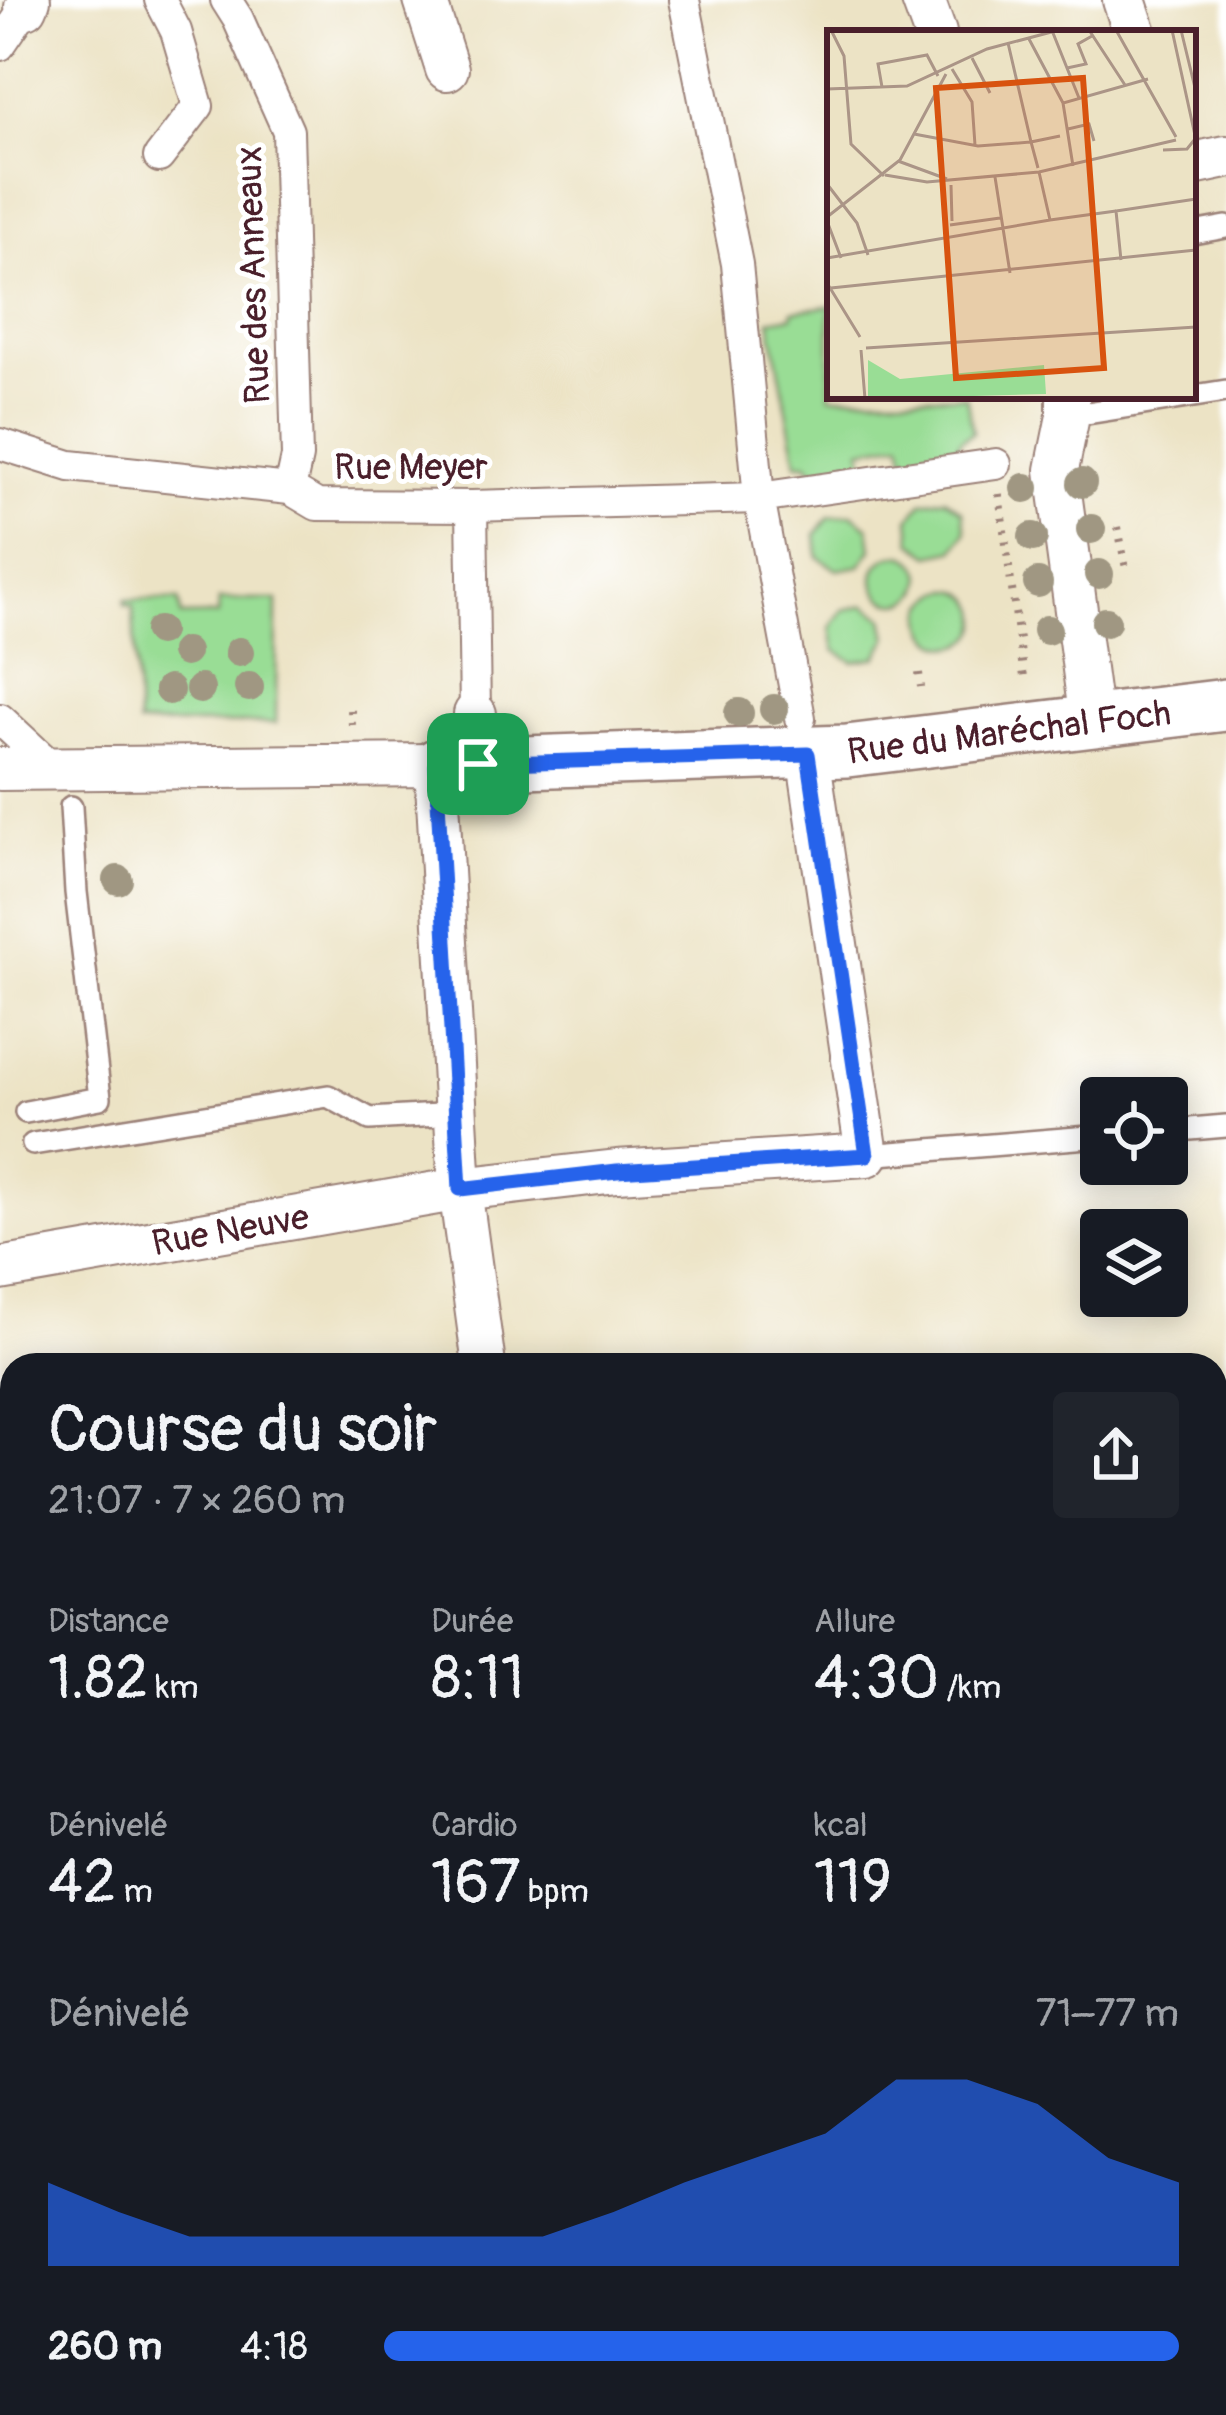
<!DOCTYPE html>
<html lang="fr">
<head>
<meta charset="utf-8">
<style>
	:root { --surface:#171b24; --page:#20242c; --text:#f1f3f6; --muted:#9ea1a6; --accent:#2563eb }
	body { margin:0; font-family:Pangolin,sans-serif; background:var(--page); color:var(--text); height:100vh; display:flex; flex-direction:column; font-size:45px; white-space:nowrap }
	* { box-sizing:border-box; margin:0 }
	p { font-size:39px; color:var(--muted) }
	.icon { flex:none; width:66px; height:66px; fill:none; stroke:currentColor; stroke-width:2; stroke-linecap:round; stroke-linejoin:round }
	.map { position:relative; flex:1; overflow:hidden }
	.panel { position:absolute; left:0px; top:1353px; width:1227px; height:1062px; display:flex; flex-direction:column; background:var(--surface); border-radius:36px 36px 0 0; box-shadow:0 6px 30px #0003 }
	.panel>* { flex:none }
	.fabs { position:absolute; left:1080px; top:1077px; display:grid; gap:24px }
	.fabs a { display:grid; place-items:center; width:108px; height:108px; border-radius:12px; background:var(--surface); box-shadow:0 6px 30px #0003; font-size:60px }
	.pin { position:absolute; display:grid; place-items:center; width:102px; height:102px; color:#fff; margin:-51px; border-radius:24px; box-shadow:0 6px 18px #0006 }
	.round { display:grid; place-items:center; flex:none; width:126px; height:126px; border-radius:12px; background:var(--page) }
	.overview { display:flex; align-items:center; justify-content:space-between; height:204px; padding:0 48px }
	h1 { font-size:66px; font-weight:600; line-height:90px }
	.figures { display:grid; grid-template-columns:repeat(3,1fr); gap:18px; height:204px; padding:12px 48px }
	.figures div { display:grid; align-content:center }
	.figures b { font-size:60px; font-weight:600 }
	.figures small { font-size:33px; font-weight:400 }
	.figures p { font-size:33px }
	.chart { height:336px; padding:24px 48px }
	.chart p { display:flex; justify-content:space-between }
	.chart svg { width:100%; height:216px; margin-top:12px; fill:var(--accent); opacity:.7 }
	ul { padding:0 48px; list-style:none; font-size:39px }
	li { display:grid; grid-template-columns:192px 144px 1fr; align-items:center; height:90px }
	li i { height:30px; border-radius:15px; background:var(--accent) }
	.map>svg:first-child { display:block }
	.green { fill:#99dd95; stroke:#727e60; stroke-width:3 }
	.lines { fill:none; stroke-linecap:round; stroke-linejoin:round }
	.service-casing { stroke:#9b8178; stroke-width:26 }
	.pedestrian-casing { stroke:#9b8178; stroke-width:34 }
	.minor-casing { stroke:#9b8178; stroke-width:46 }
	.tertiary-casing { stroke:#9b8178; stroke-width:56 }
	.primary-casing { stroke:#9b8178; stroke-width:70 }
	.path { stroke:#9b8178; stroke-width:8; stroke-dasharray:3 9; stroke-linecap:butt }
	.service { stroke:#fff; stroke-width:21 }
	.pedestrian { stroke:#fff; stroke-width:30 }
	.minor { stroke:#fff; stroke-width:42 }
	.tertiary { stroke:#fff; stroke-width:51 }
	.primary { stroke:#fff; stroke-width:66 }
	.tree { fill:#a09782 }
	.route-casing { stroke:#fff; stroke-width:24 }
	.route { stroke:#2563eb; stroke-width:15 }
	.labels { text-anchor:middle; stroke-width:10; stroke-linejoin:round; paint-order:stroke }
	.street-label { font-size:36px; fill:#4a1f2b; stroke:#fff }
	.inset-road { fill:none; stroke:#ab9587; stroke-width:3 }
	.view { fill:#d8530f; fill-opacity:0.15; stroke:#d8530f; stroke-width:6 }
	.inset-edge { fill:none; stroke:#4a1f2b; stroke-width:6 }
</style>
</head>
<body>
<div class="map">
<svg width="1226" height="2415" viewBox="0 0 1226 2415">
	<rect width="100%" height="100%" fill="#fff"/>
	<filter id="ink" filterUnits="userSpaceOnUse"><feTurbulence type="fractalNoise" baseFrequency=".00833" numOctaves="2"/><feDisplacementMap in="SourceGraphic" scale="24" xChannelSelector="R" yChannelSelector="G"/><feConvolveMatrix kernelMatrix="1 2 1 2 8 2 1 2 1" color-interpolation-filters="sRGB"/></filter>
	<filter id="wash" filterUnits="userSpaceOnUse"><feTurbulence type="fractalNoise" baseFrequency=".004" numOctaves="4" result="noise"/><feDisplacementMap in="SourceGraphic" scale="48" xChannelSelector="R" yChannelSelector="G"/><feGaussianBlur stdDeviation="2.7" result="paint"/><feColorMatrix in="noise" values="0 0 0 0 0 0 0 0 0 0 0 0 0 0 0 0 0 1.4 0 .05"/><feComposite in="paint" operator="in"/></filter>
	<g filter="url(#wash)">
		<rect width="100%" height="100%" fill="#ece3c5"/>
		<!-- green -->
		<g class="green">
			<polygon points="830,306 830,396 966,396 973,432 960,440 955,452 906,460 902,442 862,449 864,466 817,474 807,463 797,463 770,320 793,316 793,311"/>
			<polygon points="945,498 963,511 966,532 954,550 931,555 912,542 910,519 922,502"/>
			<polygon points="852,514 869,527 872,549 860,566 837,570 818,557 816,534 829,517"/>
			<circle cx="898" cy="579" r="24"/>
			<circle cx="952" cy="618" r="28"/>
			<polygon points="125,600 179,600 181,616 218,615 219,600 277,600 276,723 138,725 133,607 125,605"/>
			<polygon points="865,605 884,618 888,638 877,657 854,662 835,650 831,628 843,610"/>
			<polygon points="0,2353 12,2353 12,2403 733,2403 734,2415 0,2415"/>
		</g>
	</g>
	<g filter="url(#ink)">
		<g class="lines">
			<!-- service casing -->
			<g class="service-casing">
				<g id="service">
					<polyline points="1193,233 1226,227"/>
					<polyline points="1068,416 1226,391"/>
					<polyline points="26,1112 100,1098 76,892 71,807"/>
					<polyline points="1167,1131 1226,1126"/>
					<polyline points="33,1144 328,1096 370,1119 456,1114"/>
					<polyline points="867,1155 1101,1136"/>
				</g>
			</g>
			<!-- pedestrian casing -->
			<g class="pedestrian-casing">
				<g id="pedestrian">
					<polyline points="226,0 238,19 288,131 297,457 290,489"/>
					<polyline points="0,45 26,7"/>
					<polyline points="159,157 198,106 176,31 160,0"/>
					<polyline points="0,444 70,466 290,489 317,505 472,506 759,498 737,264 684,0"/>
					<polyline points="472,506 475,714"/>
					<polyline points="800,718 759,498 996,464"/>
					<polyline points="0,719 54,769"/>
				</g>
			</g>
			<!-- minor casing -->
			<g class="minor-casing">
				<g id="minor">
					<polyline points="425,0 447,69"/>
					<polyline points="923,0 935,33"/>
					<polyline points="1124,0 1135,33"/>
					<polyline points="26,7 29,0"/>
					<polyline points="1193,164 1226,157"/>
					<polyline points="1068,396 1068,416 1057,470 1091,721"/>
					<polyline points="475,714 478,763"/>
					<polyline points="0,769 436,765 460,1189 484,1365"/>
					<polyline points="0,1269 460,1189 617,1171 867,1155 808,754"/>
					<polyline points="1215,1537 1226,1537"/>
					<polyline points="0,1601 12,1600"/>
				</g>
			</g>
			<!-- tertiary casing -->
			<g class="tertiary-casing">
				<polyline id="tertiary" points="436,765 847,751 1226,705"/>
			</g>
			<!-- primary casing -->
			<g class="primary-casing">
				<g id="primary">
					<polyline points="0,2093 12,2092"/>
					<polyline points="1215,2103 1226,2103"/>
				</g>
			</g>
			<!-- path -->
			<g class="path">
				<polyline points="999,494 1024,677"/>
				<polyline points="1118,527 1127,574"/>
				<polyline points="919,673 921,687"/>
				<polyline points="351,710 352,725"/>
				<polyline points="1215,1864 1225,2053"/>
				<polyline points="1215,2337 1226,2337"/>
				<polyline points="0,2344 12,2344"/>
				<polyline points="311,2403 311,2415"/>
				<polyline points="768,2403 769,2415"/>
				<polyline points="1091,2403 1091,2415"/>
			</g>
			<!-- service -->
			<use href="#service" class="service"/>
			<!-- pedestrian -->
			<use href="#pedestrian" class="pedestrian"/>
			<!-- minor -->
			<use href="#minor" class="minor"/>
			<!-- tertiary -->
			<use href="#tertiary" class="tertiary"/>
			<!-- primary -->
			<use href="#primary" class="primary"/>
		</g>
		<!-- trees -->
		<g class="tree">
			<circle cx="1082" cy="483" r="15"/>
			<circle cx="1025" cy="488" r="15"/>
			<circle cx="1091" cy="529" r="15"/>
			<circle cx="1033" cy="537" r="15"/>
			<circle cx="1099" cy="574" r="15"/>
			<circle cx="1038" cy="583" r="15"/>
			<circle cx="1106" cy="622" r="15"/>
			<circle cx="1047" cy="630" r="15"/>
			<circle cx="159" cy="631" r="15"/>
			<circle cx="185" cy="652" r="15"/>
			<circle cx="239" cy="652" r="15"/>
			<circle cx="249" cy="687" r="15"/>
			<circle cx="200" cy="689" r="15"/>
			<circle cx="169" cy="690" r="15"/>
			<circle cx="774" cy="709" r="15"/>
			<circle cx="739" cy="713" r="15"/>
			<circle cx="118" cy="880" r="15"/>
		</g>
	</g>
	<g class="lines" filter="url(#ink)">
		<!-- route casing -->
		<g class="route-casing">
			<polygon id="route" points="808,754 867,1155 617,1171 460,1189 436,765"/>
		</g>
		<!-- route -->
		<use href="#route" class="route"/>
	</g>
	<g class="labels">
		<!-- street labels -->
		<g class="street-label">
			<text transform="translate(252 275) rotate(-92)" y="13">Rue des Anneaux</text>
			<text x="411" y="479">Rue Meyer</text>
			<text transform="translate(1009 731) rotate(-7)" y="13">Rue du Maréchal Foch</text>
			<text transform="translate(230 1229) rotate(-10)" y="13">Rue Neuve</text>
		</g>
	</g>
	<!-- overview -->
	<g transform="translate(827 30)">
		<rect width="369" height="369" fill="#ece3c5"/>
		<path d="M41,330L73,349L217,335L219,364L41,369Z" fill="#99dd95"/>
		<path class="inset-road" d="M4,0L17,26L24,114L57,146M262,0L298,55M289,0L349,107M345,0L369,110M354,0L369,62M226,3L252,68M202,9L236,73M145,28L163,63M240,38L259,34L251,14L265,6M125,39L145,72L148,115M55,57L51,34L100,25L111,46M0,59L80,56L160,19L232,0M241,99L262,94L267,111M87,104L151,116L204,112L181,13M336,120L360,119L368,109M71,131L120,149M246,136L236,73L321,49M211,138L204,112L233,106M58,145L100,152L212,142L349,110M168,147L183,243M0,154L30,193L41,225M124,155L125,191M0,187L73,130L119,44M223,190L289,181M0,191L14,228M123,195L173,188M0,228L223,190L212,142M294,230L289,181L369,169M0,253L33,307M4,258L369,220M39,318L369,297M34,320L38,369M179,369H234"/>
		<path class="view" d="M256,48L277,338L129,348L109,58Z"/>
		<rect width="369" height="369" class="inset-edge"/>
	</g>
</svg>
<div class="fabs">
<a><svg class="icon" aria-label="locate" viewBox="0 0 24 24"><circle cx="12" cy="12" r="6"/><path d="M12 2v4M12 18v4M2 12h4M18 12h4"/></svg></a>
<a><svg class="icon" aria-label="layers" viewBox="0 0 24 24"><path d="M12 4l9 5-9 5-9-5zM3 14l9 5 9-5"/></svg></a>
</div>
<div class="pin" style="left:478px;top:764px;background:#1e9e55"><svg class="icon" aria-label="arrive" viewBox="0 0 24 24"><path d="M6 21V4h12l-3 4 3 4H6"/></svg></div>
<section class="panel">
<div class="overview"><div><h1>Course du soir</h1><p>21:07 · 7 × 260 m</p></div><a class="round"><svg class="icon" aria-label="share" viewBox="0 0 24 24"><path d="M12 15V3M7 8l5-5 5 5M5 13v7h14v-7"/></svg></a></div>
<div class="figures">
<div><p>Distance</p><b>1.82<small> km</small></b></div>
<div><p>Durée</p><b>8:11</b></div>
<div><p>Allure</p><b>4:30<small> /km</small></b></div>
</div>
<div class="figures">
<div><p>Dénivelé</p><b>42<small> m</small></b></div>
<div><p>Cardio</p><b>167<small> bpm</small></b></div>
<div><p>kcal</p><b>119</b></div>
</div>
<div class="chart"><p><span>Dénivelé</span>71–77 m</p>
<svg viewBox="0 0 160 44" preserveAspectRatio="none"><path d="M0 44V27L10 33L20 38L30 38L40 38L50 38L60 38L70 38L80 33L90 27L100 22L110 17L120 6L130 6L140 11L150 22L160 27V44z"/></svg>
</div>
<ul>
<li><b>260 m</b>4:18<i style="width:100%"></i></li>
</ul>
</section>
</div>
</body>
</html>
